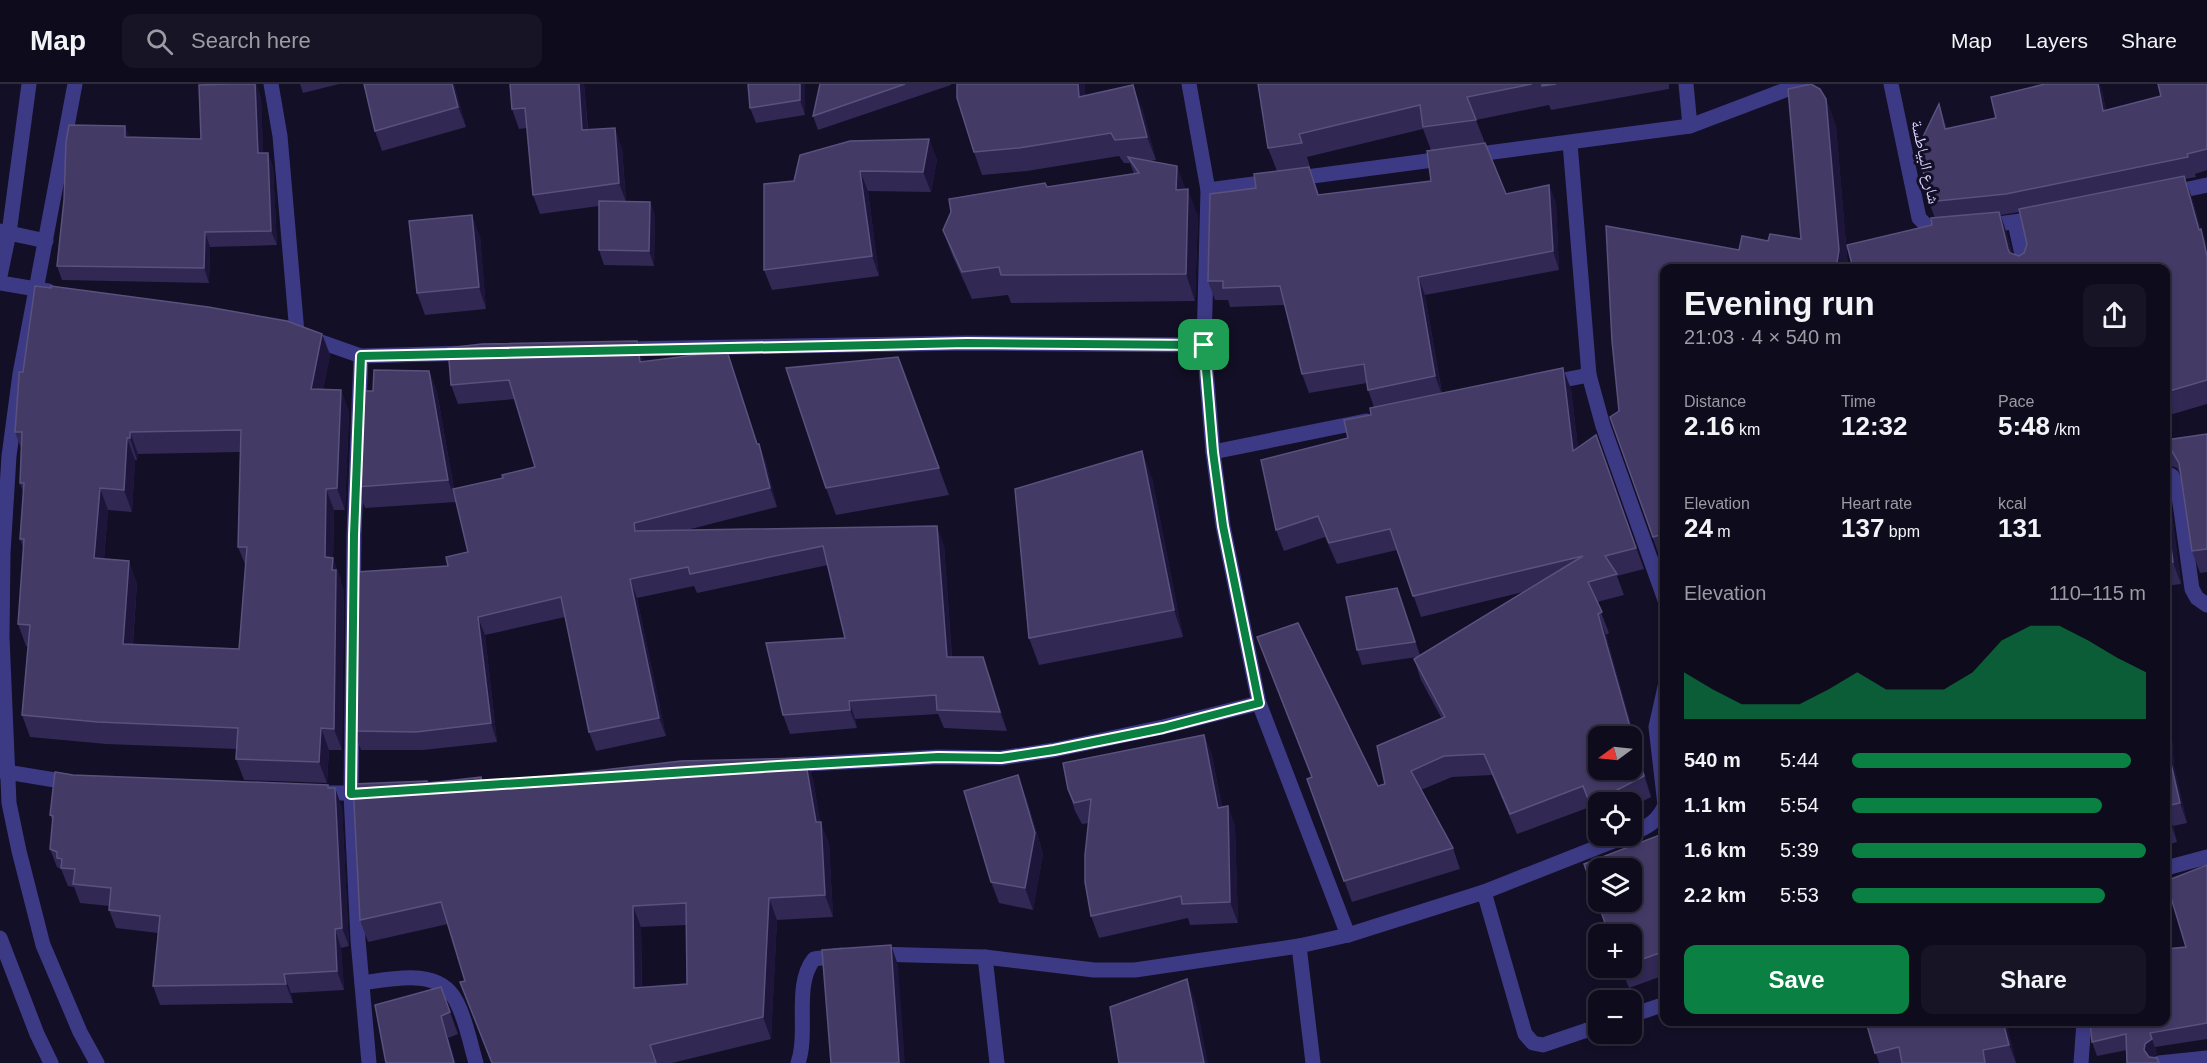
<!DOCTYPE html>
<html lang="en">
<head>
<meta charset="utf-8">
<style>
	:root { --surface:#0e0b1c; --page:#171425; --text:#f1f3f6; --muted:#9b9ba3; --line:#2e2b3b; --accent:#0b8043 }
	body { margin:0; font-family:Arial,"Noto Naskh Arabic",sans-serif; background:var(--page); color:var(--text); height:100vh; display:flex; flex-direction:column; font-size:22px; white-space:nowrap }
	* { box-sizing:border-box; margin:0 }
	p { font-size:20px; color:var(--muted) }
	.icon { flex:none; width:33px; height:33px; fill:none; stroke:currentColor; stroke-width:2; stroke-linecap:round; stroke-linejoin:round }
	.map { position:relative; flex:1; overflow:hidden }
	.details { position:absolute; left:1660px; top:180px; width:510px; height:762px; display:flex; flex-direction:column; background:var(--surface); border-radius:12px; box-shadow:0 3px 9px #0003,0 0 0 2px var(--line) }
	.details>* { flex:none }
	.needle { width:39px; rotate:255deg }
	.buttons { position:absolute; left:1588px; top:642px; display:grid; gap:12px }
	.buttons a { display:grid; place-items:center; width:54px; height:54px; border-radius:12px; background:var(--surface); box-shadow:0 3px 9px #0003,0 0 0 2px var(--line); font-size:30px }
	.pin { position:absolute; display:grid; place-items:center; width:51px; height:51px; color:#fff; margin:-26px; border-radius:12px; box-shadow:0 3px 9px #0006 }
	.round { display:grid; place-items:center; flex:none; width:63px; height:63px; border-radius:12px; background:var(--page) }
	.summary { display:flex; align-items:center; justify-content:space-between; height:102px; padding:0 24px }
	h1 { font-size:33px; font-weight:700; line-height:45px }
	.figures { display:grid; grid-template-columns:repeat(3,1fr); gap:9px; height:102px; padding:6px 24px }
	.figures div { display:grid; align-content:center }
	.figures b { font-size:26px; font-weight:700 }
	.figures small { font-size:16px; font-weight:400 }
	.figures p { font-size:16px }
	.chart { height:168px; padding:12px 24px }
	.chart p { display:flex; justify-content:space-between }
	.chart svg { width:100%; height:108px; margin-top:6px; fill:var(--accent); opacity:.7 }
	.primary-button { display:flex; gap:12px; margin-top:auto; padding:12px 24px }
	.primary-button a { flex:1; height:69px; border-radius:12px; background:var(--accent); color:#fff; font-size:24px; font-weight:700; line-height:69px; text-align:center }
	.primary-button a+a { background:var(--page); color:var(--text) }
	ul { padding:0 24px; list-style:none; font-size:20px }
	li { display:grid; grid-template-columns:96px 72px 1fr; align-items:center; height:45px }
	li i { height:15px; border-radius:8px; background:var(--accent) }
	header { display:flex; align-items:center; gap:36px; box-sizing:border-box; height:84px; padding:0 30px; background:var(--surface); border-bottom:2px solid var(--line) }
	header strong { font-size:28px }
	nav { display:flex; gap:33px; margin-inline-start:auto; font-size:21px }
	.search { width:420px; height:54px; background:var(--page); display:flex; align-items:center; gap:15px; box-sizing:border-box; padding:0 21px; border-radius:12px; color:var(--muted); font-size:22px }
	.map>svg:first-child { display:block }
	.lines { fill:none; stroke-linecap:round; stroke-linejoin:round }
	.minor { stroke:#3d3a85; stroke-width:15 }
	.tertiary { stroke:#3d3a85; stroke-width:15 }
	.wall { fill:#312854; fill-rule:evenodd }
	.shaded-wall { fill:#1d163a }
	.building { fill:#433a66; stroke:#5a527e; stroke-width:1.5; fill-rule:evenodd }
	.route-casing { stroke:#fff; stroke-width:12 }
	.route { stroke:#0b8043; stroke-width:8 }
	.labels { text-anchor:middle; stroke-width:6; stroke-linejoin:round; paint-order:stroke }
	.street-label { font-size:16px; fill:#d9d4ff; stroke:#130f26 }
</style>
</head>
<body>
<header>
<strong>Map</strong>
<div class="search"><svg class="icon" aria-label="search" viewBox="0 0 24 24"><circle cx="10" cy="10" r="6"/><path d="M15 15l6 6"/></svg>Search here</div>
<nav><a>Map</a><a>Layers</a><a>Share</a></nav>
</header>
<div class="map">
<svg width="2207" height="979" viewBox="0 0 2207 979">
	<rect width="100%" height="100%" fill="#130f26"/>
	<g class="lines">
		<!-- minor -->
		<g class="minor">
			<polyline points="271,0 280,52 297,249"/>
			<polyline points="1189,0 1208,106 1204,261 1213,368 1223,442 1259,619 1348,851"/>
			<polyline points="1686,0 1690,42"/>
			<polyline points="1891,0 1919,134 1929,144 1946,146"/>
			<polyline points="1570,59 1589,291 1603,342 1665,516"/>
			<polyline points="1208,106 1690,42 1801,0"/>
			<polyline points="2170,109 2207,101"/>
			<polyline points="2015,139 2025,184"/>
			<polyline points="1984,142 2041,134"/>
			<polyline points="0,147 46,157"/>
			<polyline points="0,199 48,207"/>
			<polyline points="307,253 361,272 469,269"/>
			<polyline points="622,265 967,259 1204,261"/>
			<polyline points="361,272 354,451 351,710 358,856 369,979"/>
			<polyline points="1548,299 1589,291"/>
			<polyline points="1213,368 1366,337"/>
			<polyline points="2166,389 2172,392 2178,405 2192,505 2197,514 2207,521"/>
			<polyline points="788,681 938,673 1001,674 1054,666 1163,643 1259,619"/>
			<polyline points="0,687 73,699"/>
			<polyline points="318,709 372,709"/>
			<path d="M1632,749C1648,743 1658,737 1665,721L1656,643L1665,603"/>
			<polyline points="2166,784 2207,773"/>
			<polyline points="1484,808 1525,950 1533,959 1543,961 1599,942"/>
			<polyline points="1299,862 1313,979"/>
			<polyline points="875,870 985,873 1094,886 1135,886 1299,862 1348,851 1484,808 1626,752"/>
			<polyline points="985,873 997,979"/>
			<path d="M362,899C392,895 439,883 456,917C466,935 470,959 476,979"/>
			<polyline points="1632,931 1665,920"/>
			<path d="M798,979C809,947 793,901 814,875L842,871"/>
			<polyline points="2081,979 2084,938"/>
			<polyline points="2159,979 2207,974"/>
		</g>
		<!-- tertiary -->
		<g class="tertiary">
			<polyline points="75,0 20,290 9,372 3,469 2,553 9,719 19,767 43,861 80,948 97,979"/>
			<polyline points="0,192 9,149 29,0"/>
			<polyline points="0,854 37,950 51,979"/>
		</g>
	</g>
	<!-- wall -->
	<g class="wall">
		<polygon points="256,0 261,14 263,69 268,69 273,83 277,161 210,163 209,199 62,196 57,182 64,116 125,42 129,53 201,55"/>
		<polygon points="300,0 339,0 303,9"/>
		<polygon points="454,0 466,43 382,67 375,47"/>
		<polygon points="584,0 588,45 622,64 626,117 650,118 655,132 654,182 604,181 599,166 599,122 540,130 533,111 527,44 519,45 512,25"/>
		<polygon points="805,0 805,31 756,39 750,24"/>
		<polygon points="820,0 951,0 951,1 818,46 813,32"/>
		<path d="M1258,0H1669V5L1551,26L1549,21L1476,36L1485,59L1506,110L1549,101L1556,120L1559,186L1425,211L1442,309L1571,305L1578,364L1596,351L1644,485L1617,492L1624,511L1597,518L1609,549L1606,551L1651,713L1632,723V718H1599V740L1598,741L1590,723L1517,750L1492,691L1452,693L1421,706L1453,764L1460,785L1352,818L1307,695L1378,702L1385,700L1442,635L1421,596L1414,575L1417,573L1362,581L1357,566L1397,504L1420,571L1523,508L1421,533L1397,466L1337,480L1325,453L1284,467L1276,446L1348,354L1371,331L1374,323L1368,306L1367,299L1309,309L1302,290L1285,221L1230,223L1228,216H1215L1208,197L1256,104L1277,87L1268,64ZM1423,45L1431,66V97L1319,111L1309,83H1310L1307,73Z"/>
		<polygon points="1811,0 1820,5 1826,15 1836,42 1848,184 1665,184 1665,479 1662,480 1610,333 1619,327 1612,257 1606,142 1739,166 1742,152 1768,157 1770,150 1801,155 1788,5"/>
		<path d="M2207,0V86L2195,90L2196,93L2185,95L2192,114L2201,146L2207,161V320L2166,332V184H1853L1932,141L1935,134L1928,116L1946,40L1947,45L2102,7L2106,26ZM2019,128L2027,160L2024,169L2019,172L2012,169L2007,150L2001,131Z"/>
		<polygon points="1085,11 1142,24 1156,76 1149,77 1177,82 1185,105 1198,132 1195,217 1011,219 1008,211 972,215 953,173 943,146 1047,103 1134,90 1130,79 1124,79 1119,72 1027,87 982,91 974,68"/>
		<polygon points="929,55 937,76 931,108 868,107 879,192 772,206 764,186 794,97"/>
		<polygon points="480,152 486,225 425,231 417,209"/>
		<path d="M322,250L330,271L323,306H341L349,328L345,426H334L333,475L341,496V499L344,508L342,666H329L327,699L244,696L236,675L237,665L106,660L30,653L22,631L29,562H26L18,540L24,466L20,455L23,408L20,399L21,364L15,348L23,288ZM240,368L238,463L246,483L239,565L133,560L137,499L104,475L108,426L132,428L135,376H137L138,370Z"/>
		<polygon points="898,273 949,411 836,431 826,404"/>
		<polygon points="644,276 644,278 733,286 757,360 759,360 766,379 777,423 687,446 944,461 952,573 990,592 1007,647 944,644 938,630 855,635 857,644 790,650 783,631 845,554 828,481 697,509 694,502 637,514 666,652 596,667 589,648 565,533 485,551 497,658 423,666 361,666 354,647 448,482 468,468 456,418 365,424 357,403 373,307 429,287 437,308 454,405 503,394 535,383 515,315 458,320 451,301"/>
		<polygon points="2207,350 2207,488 2200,489 2192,467 2180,390 2177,384 2166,380 2166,351 2166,356"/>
		<polygon points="1152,394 1183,553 1039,581 1029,554"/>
		<polygon points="2166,401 2169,408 2181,500 2166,502"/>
		<polygon points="2166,639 2172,655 2174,682 2187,739 2173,742 2177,758 2166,761"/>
		<polygon points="1204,651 1212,672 1222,723 1228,722 1235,743 1238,839 1190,841 1188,834 1099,854 1091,832 1089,739 1082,740 1075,727 1068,705"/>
		<path d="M805,674L813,695L820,738L829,759L833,833L777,836L771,955L672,979H492L460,898L465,897L448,840L368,858L360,836L483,700ZM686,841L687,900L642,903L641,843Z"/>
		<polygon points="73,691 328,701 330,704 342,723 349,862 341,864 344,906 291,909 293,919 160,921 153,902 158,849 116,844 109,826 109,822 80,819 74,803 68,802 61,785 57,783 50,765 53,738 50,731"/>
		<polygon points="1026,713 1043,770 1033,826 999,819 991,798"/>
		<polygon points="1665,749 1665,891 1629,904 1621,884 1632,884 1632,850"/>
		<polygon points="2207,781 2207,955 2155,963 2157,970 2152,973 2159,979 2127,966 2097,972 2092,958 2186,863"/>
		<polygon points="441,903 458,950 386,979"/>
		<polygon points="1866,938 2006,938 2016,979 1879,979"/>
	</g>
	<!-- shaded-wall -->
	<g class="shaded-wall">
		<polygon points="256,0 261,14 264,84 258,69"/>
		<polygon points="452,0 454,0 466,43 458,23"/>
		<polygon points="579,0 584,0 589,65 582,46"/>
		<polygon points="800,0 805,0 805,31 800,16"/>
		<polygon points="1078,0 1085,0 1087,36 1079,13"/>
		<polygon points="2098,0 2100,0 2102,7 2110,47 2103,27"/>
		<polygon points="1133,1 1142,24 1156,76 1147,53"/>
		<polygon points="1826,15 1836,42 1848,184 1836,184"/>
		<polygon points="1939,20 1946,40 1952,65 1945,45"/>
		<polygon points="125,42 130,56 125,53"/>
		<polygon points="615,44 622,64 626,118 619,99"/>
		<polygon points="929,55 937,76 931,108 923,88"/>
		<polygon points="268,69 273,83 277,161 271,147"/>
		<polygon points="1177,82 1187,109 1176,106"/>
		<polygon points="860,87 868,107 879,192 872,172"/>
		<polygon points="2184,92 2192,114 2204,156 2201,145 2207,161 2207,172"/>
		<polygon points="1549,101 1556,120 1559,186 1553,167"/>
		<polygon points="1188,105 1198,132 1195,217 1186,190"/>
		<polygon points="650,118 655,132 654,182 649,167"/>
		<polygon points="1999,128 2007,150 2015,184 2008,165"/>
		<polygon points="472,131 480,152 486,225 479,203"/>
		<polygon points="205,148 210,163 209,199 204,184"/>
		<polygon points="1418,193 1425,211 1442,311 1435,292"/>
		<polygon points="322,250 330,271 319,327 311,305"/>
		<polygon points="637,257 644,276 647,297 640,278"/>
		<polygon points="1563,284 1571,305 1581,388 1573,367"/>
		<polygon points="429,287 437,308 456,418 448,396"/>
		<polygon points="341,306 349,328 345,426 337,404"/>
		<polygon points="130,348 138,370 137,376 130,354"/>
		<polygon points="127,354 135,376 132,428 124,406"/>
		<polygon points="759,360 766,379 777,423 770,404"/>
		<polygon points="1142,367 1152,394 1183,553 1174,526"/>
		<polygon points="2166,401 2169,408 2181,500 2173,478 2166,425"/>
		<polygon points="100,404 108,426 102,496 94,474"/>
		<polygon points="326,405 334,426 333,475 341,496 341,499 344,508 342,666 334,645 325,473"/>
		<polygon points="937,442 944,461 953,592 947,573"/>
		<polygon points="129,477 137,499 131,582 123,560"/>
		<polygon points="630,495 637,514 666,652 659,634"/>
		<polygon points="1598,530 1606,551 1651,713 1644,692"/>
		<polygon points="478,533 485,551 497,658 491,639"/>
		<polygon points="983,573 990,592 1007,647 1000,628"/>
		<polygon points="849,617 855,635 857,644 850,626"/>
		<polygon points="2166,639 2172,655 2174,682 2187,739 2180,719 2167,662"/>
		<polygon points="321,644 329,666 327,699 319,678"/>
		<polygon points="1204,651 1212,672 1226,746 1218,724"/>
		<polygon points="805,674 813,695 821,745 821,738 829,759 833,833 825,811 816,738"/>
		<polygon points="1018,691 1026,713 1043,770 1033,826 1025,804"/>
		<polygon points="335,704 342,723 349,862 342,844"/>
		<polygon points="1228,722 1235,743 1238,839 1230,818"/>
		<polygon points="2166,723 2173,742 2177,758 2170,738"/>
		<polygon points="769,814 777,836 771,955 763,933"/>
		<polygon points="633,822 641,843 642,926 634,904"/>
		<polygon points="335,845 341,864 344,906 337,887"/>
		<polygon points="891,861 898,881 905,979 899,979"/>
		<polygon points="284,890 291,909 293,919 286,900"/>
		<polygon points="1187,895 1197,922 1208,979 1204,979"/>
		<polygon points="441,932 448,953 456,979 454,979"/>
		<polygon points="2003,938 2006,938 2016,979 2009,961"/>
		<polygon points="2150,949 2157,970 2150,975 2144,966 2145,960"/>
	</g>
	<!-- building -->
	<g class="building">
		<polygon points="230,0 255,0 258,69 268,69 271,147 205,148 204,184 57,182 64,116 66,58 69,41 125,42 125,53 201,55 199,1"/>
		<polygon points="364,0 452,0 458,23 375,47"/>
		<polygon points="510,0 579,0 582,46 615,44 619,99 533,111 525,24 512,25"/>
		<polygon points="748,0 800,0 800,16 750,24"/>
		<polygon points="820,0 905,0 813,32"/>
		<polygon points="957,0 1078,0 1079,13 1133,1 1147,53 1115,56 1111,49 1019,64 974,68 957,14"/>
		<polygon points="1258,0 1532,0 1467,13 1476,36 1423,43 1420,21 1299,50 1302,59 1268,64"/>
		<polygon points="1542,0 1556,0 1542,2"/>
		<polygon points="1811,0 1820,5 1826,15 1839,166 1836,184 1665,184 1665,456 1663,450 1653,453 1610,333 1619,327 1612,257 1606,142 1739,166 1742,152 1768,157 1770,150 1801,155 1788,5"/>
		<polygon points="2045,0 2098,0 2103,27 2161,12 2158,0 2207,0 2207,65 2187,70 2188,73 2006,110 1937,117 1928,116 1919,61 1939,20 1945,45 1996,34 1991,13"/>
		<polygon points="929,55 923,88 860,87 872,172 764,186 764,100 794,97 800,71 850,57"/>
		<polygon points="1485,59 1506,110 1549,101 1553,167 1418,193 1435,292 1368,306 1364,280 1302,290 1280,202 1223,204 1223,197 1208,197 1210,110 1256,104 1254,90 1309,83 1318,111 1431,97 1427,67"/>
		<polygon points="1128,73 1177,82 1176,106 1188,105 1186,190 1001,191 999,183 962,188 943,146 951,128 949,115 1045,99 1047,103 1139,89"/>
		<polygon points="2184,92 2199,146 2201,145 2207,172 2207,296 2166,308 2166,184 1853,184 1847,161 1932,141 1931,134 1999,128 2008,165 2010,169 2019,172 2024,169 2027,160 2019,125"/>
		<polygon points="599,117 650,118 649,167 599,166"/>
		<polygon points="472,131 479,203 417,209 409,137"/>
		<path d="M35,202L51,204V202L208,223L287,237L322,250L311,305L341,306L337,404L326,405L325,473L333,474L332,486H336L334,645L321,644L319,678L236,675L238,644L98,638L22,631L30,541L18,540L24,455H20L24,399H20L22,348H15L19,293V288H23ZM241,346L238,463H247L239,565L123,560L129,477L94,474L100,404L124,406L127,354H130V348Z"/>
		<polygon points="637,257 640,278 727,267 757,360 759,360 770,404 634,439 635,447 937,442 947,573 983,573 1000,628 937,626 936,611 849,617 850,626 783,631 766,559 845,554 823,462 690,490 688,483 630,495 659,634 589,648 561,513 478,533 491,639 416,648 354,647 356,488 448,482 446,473 468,468 453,405 503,394 502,391 535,383 509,296 451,301 448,264 482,260"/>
		<polygon points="898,273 939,384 826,404 786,284"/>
		<path d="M1563,284L1573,367L1596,351L1636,464L1605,472L1617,490L1588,498L1602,528L1598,530L1644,692L1590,720L1583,702L1510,730L1484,670L1444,672L1411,687L1453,764L1344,797L1307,695L1312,693L1257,553L1298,539L1378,702L1385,700L1377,662L1445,633L1414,575L1583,472L1413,512L1390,445L1329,459L1318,432L1276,446L1261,376L1348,354L1344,336L1371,331L1370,324ZM1599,652H1632V686H1599Z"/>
		<polygon points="374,286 429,287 448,396 357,403 361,307 373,307"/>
		<polygon points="2207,350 2207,465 2192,467 2179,379 2169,362 2166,361 2166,356"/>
		<polygon points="1142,367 1174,526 1029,554 1015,405"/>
		<polygon points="2166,425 2173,478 2166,479"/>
		<polygon points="1397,504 1415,558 1357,566 1346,513"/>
		<polygon points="1204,651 1218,724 1228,722 1230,818 1182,820 1181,812 1091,832 1085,798 1085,771 1091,715 1074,719 1068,705 1063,679"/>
		<polygon points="2166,653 2167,662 2180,719 2166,722"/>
		<path d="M805,674L816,738H821L825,811L769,814L763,933L650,961L656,979H492L460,898L465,897L441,818L360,836L353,700L427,697L428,699L481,693L482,700L681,677ZM686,819L687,900L634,904L633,822Z"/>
		<polygon points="55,688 73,691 328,701 328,704 335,704 342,844 335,845 337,887 284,890 286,900 153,902 160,832 109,826 111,804 73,800 75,785 61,784 62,775 57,774 57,768 50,765 53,732 50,731"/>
		<polygon points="1018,691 1035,749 1025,804 991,798 964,707"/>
		<polygon points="2166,723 2170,738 2166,739"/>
		<path d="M1665,749V867L1632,879V850H1609L1584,780ZM1599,784H1632V818H1599Z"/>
		<polygon points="2207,781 2207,939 2150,949 2152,955 2145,960 2144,966 2149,973 2157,974 2159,979 2127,979 2126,950 2092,958 2090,938 2166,938 2166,865 2186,863 2166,797"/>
		<polygon points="891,861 899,979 831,979 822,866"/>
		<polygon points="1187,895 1204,979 1119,979 1110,923"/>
		<polygon points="441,903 450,928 441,932 454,979 386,979 375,921"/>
		<polygon points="1866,938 2003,938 2009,961 1983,966 1985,979 1902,979 1899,963 1875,969"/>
	</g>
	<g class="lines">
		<!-- route casing -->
		<g class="route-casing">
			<polygon id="route" points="967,259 1204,261 1213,368 1223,442 1259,619 1163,644 1054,666 1001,674 938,673 778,682 351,710 354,451 361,272"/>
		</g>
		<!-- route -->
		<use href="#route" class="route"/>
	</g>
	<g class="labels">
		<!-- street labels -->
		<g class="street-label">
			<text transform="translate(1926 78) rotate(78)" y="6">شارع البياطسة</text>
		</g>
	</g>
</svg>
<div class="buttons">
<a><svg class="needle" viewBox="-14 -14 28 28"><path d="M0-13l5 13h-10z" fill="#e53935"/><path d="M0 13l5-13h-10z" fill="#9b9ba3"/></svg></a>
<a><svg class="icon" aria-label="locate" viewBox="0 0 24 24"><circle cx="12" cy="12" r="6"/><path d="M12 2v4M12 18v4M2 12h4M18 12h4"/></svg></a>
<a><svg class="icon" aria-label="layers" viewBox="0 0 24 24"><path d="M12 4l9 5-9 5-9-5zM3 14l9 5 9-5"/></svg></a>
<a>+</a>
<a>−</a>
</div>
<div class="pin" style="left:1204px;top:261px;background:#1e9e55"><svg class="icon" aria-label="arrive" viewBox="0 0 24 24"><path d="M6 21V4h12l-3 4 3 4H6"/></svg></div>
<section class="details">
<div class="summary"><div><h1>Evening run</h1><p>21:03 · 4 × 540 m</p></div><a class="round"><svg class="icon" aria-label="share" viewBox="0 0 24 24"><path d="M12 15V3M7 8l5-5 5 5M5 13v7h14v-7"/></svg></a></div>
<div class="figures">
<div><p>Distance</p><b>2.16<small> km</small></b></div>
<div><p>Time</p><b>12:32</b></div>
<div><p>Pace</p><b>5:48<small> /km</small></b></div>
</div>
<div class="figures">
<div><p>Elevation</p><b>24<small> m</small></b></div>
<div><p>Heart rate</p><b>137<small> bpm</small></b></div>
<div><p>kcal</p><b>131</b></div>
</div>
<div class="chart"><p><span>Elevation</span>110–115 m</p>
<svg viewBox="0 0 160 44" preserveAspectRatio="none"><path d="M0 44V25L10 32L20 38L30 38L40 38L50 32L60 25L70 32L80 32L90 32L100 25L110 12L120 6L130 6L140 12L150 19L160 25V44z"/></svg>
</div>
<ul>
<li><b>540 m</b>5:44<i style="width:95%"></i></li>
<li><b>1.1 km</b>5:54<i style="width:85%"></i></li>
<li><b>1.6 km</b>5:39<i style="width:100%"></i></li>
<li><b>2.2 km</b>5:53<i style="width:86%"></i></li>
</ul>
<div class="primary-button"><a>Save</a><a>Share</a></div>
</section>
</div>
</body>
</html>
